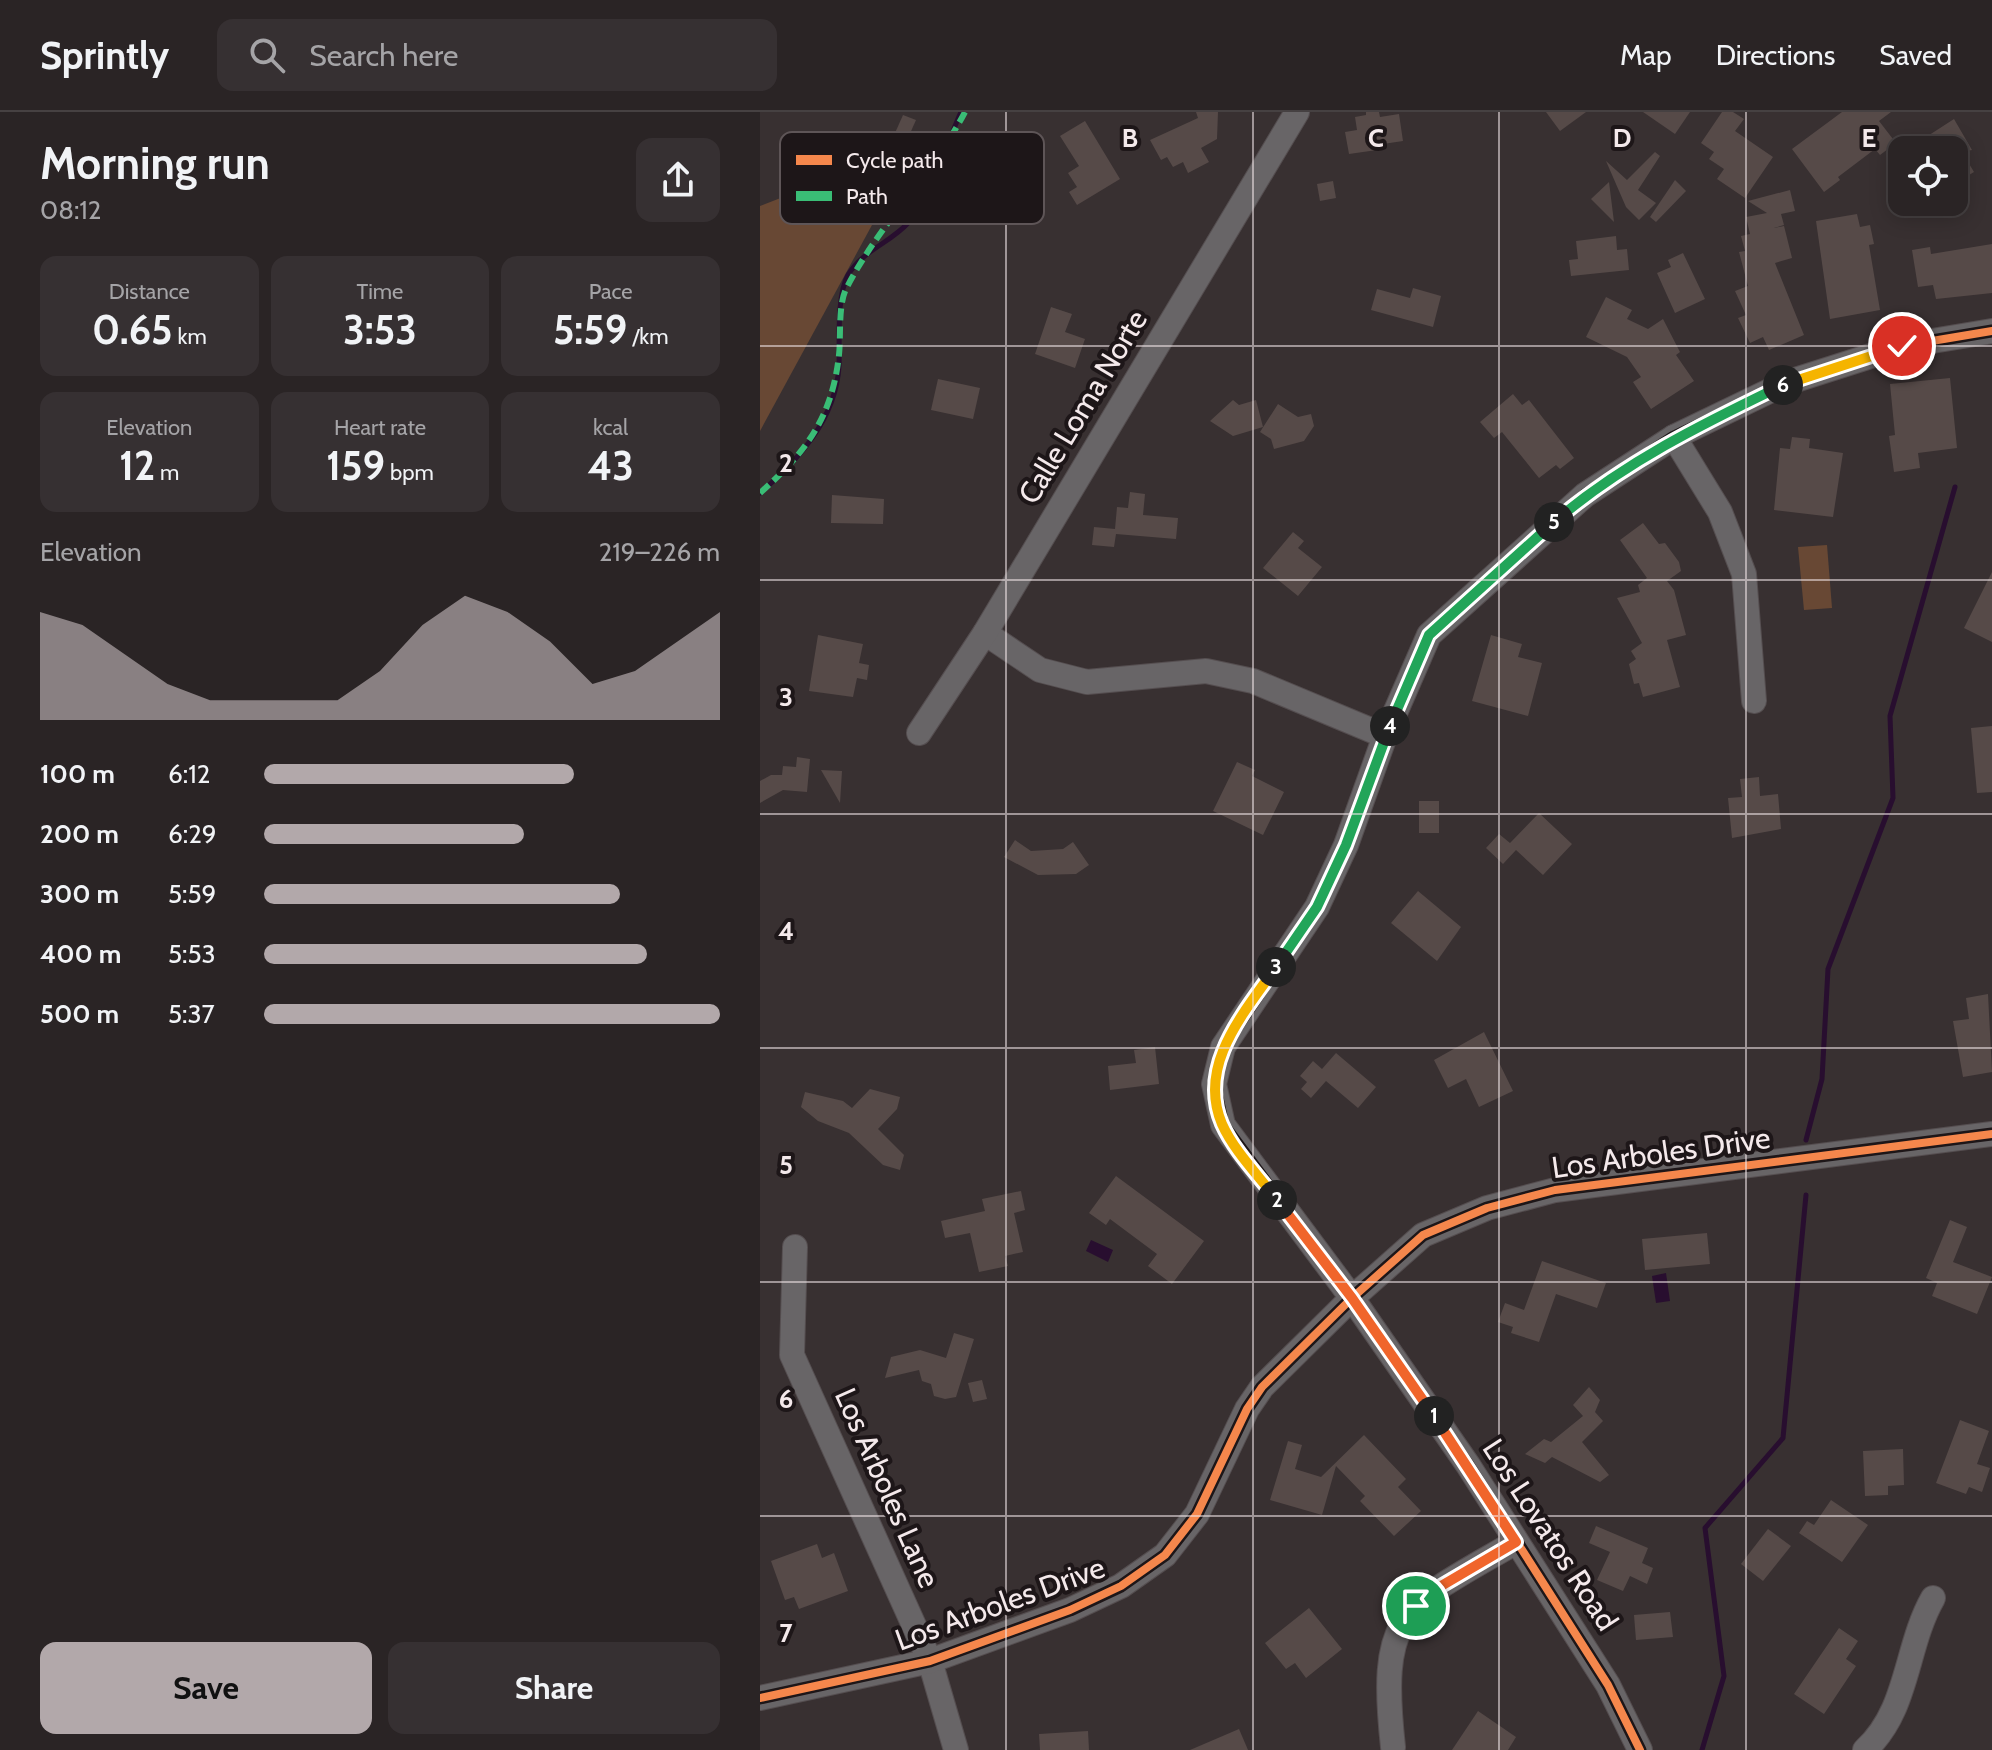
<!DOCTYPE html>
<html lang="en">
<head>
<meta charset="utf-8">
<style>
	:root { --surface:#2a2425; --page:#363032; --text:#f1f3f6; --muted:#a5a4a7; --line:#464142; --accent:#b2a8aa }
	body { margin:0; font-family:Cabin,sans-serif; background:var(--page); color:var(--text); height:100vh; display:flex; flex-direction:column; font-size:30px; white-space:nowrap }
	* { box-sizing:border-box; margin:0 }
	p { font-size:26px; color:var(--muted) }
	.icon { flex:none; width:44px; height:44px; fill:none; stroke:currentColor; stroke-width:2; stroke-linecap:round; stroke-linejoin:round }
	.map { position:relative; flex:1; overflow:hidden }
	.sheet { display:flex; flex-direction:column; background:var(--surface); width:760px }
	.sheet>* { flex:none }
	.fabs { position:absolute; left:1128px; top:24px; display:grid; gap:16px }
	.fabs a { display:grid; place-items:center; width:80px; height:80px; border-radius:16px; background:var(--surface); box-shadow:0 4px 20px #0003,0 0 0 2px var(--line); font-size:40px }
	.pin { position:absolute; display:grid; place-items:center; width:68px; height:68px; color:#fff; margin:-34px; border:4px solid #fff; border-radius:50%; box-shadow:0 2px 8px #0007 }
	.km { position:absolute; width:40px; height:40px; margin:-20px; border-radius:50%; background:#222; color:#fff; font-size:22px; line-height:40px; text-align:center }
	.round { display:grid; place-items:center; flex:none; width:84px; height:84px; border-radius:16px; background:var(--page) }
	.summary { display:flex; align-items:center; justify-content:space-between; height:136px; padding:0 40px }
	h1 { font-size:44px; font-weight:700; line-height:60px }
	.figures { display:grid; grid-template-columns:repeat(3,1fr); gap:12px; height:136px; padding:8px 40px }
	.figures div { display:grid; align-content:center; border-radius:16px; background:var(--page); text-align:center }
	.figures b { font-size:40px; font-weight:700 }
	.figures small { font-size:22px; font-weight:400 }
	.figures p { font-size:22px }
	.chart { height:224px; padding:16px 40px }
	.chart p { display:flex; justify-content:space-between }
	.chart svg { width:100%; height:144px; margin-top:8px; fill:var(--accent); opacity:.7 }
	.cta { display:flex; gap:16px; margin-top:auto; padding:16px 40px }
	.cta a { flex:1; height:92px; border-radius:16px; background:var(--accent); color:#111; font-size:32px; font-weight:700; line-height:92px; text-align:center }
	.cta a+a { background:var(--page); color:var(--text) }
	ul { padding:0 40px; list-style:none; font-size:26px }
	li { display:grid; grid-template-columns:128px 96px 1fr; align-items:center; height:60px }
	li i { height:20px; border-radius:10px; background:var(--accent) }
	header { display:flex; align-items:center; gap:48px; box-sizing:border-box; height:112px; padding:0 40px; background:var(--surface); border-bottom:2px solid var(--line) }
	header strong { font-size:38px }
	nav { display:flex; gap:44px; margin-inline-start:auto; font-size:28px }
	.search { width:560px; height:72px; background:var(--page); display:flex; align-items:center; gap:20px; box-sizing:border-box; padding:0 28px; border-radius:16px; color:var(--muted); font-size:30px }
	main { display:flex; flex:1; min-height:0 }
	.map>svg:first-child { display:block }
	.green { fill:#684834 }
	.water { fill:#280e2f }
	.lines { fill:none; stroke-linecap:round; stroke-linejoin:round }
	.stream { stroke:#280e2f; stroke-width:5 }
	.building { fill:#564a48 }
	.minor-casing { stroke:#554e50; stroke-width:26 }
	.minor { stroke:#686567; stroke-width:24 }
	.quiet { stroke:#3abd76; stroke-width:6; stroke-dasharray:12 6; stroke-linecap:butt }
	.cycleway-casing { stroke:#1d1618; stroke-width:13 }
	.cycleway { stroke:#f5874c; stroke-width:8 }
	.split-1-casing { stroke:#fff; stroke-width:16 }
	.split-2-casing { stroke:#fff; stroke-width:16 }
	.split-3-casing { stroke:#fff; stroke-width:16 }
	.split-4-casing { stroke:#fff; stroke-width:16 }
	.split-5-casing { stroke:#fff; stroke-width:16 }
	.split-6-casing { stroke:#fff; stroke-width:16 }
	.split-7-casing { stroke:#fff; stroke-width:16 }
	.split-1 { stroke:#f0652b; stroke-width:10 }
	.split-2 { stroke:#f0652b; stroke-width:10 }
	.split-3 { stroke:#f5b400; stroke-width:10 }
	.split-4 { stroke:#22a559; stroke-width:10 }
	.split-5 { stroke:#22a559; stroke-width:10 }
	.split-6 { stroke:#22a559; stroke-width:10 }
	.split-7 { stroke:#f5b400; stroke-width:10 }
	.grid { fill:none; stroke:#f4e9eb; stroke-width:2; stroke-opacity:0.55 }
	.labels { text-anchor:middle; stroke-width:8; stroke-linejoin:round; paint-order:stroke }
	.street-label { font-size:30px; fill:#f4e9eb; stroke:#1d1618 }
	.key { fill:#1d1618; stroke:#5e5557; stroke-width:2 }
	.key-label { font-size:22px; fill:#f4e9eb }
	.grid-label { font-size:26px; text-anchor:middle; font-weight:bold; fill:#f4e9eb; stroke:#1d1618; stroke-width:8; stroke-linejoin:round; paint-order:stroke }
</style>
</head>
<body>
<header>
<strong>Sprintly</strong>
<div class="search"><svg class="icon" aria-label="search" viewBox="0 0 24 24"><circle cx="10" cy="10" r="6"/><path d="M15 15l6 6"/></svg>Search here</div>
<nav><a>Map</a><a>Directions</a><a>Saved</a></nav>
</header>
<main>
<section class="sheet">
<div class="summary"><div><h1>Morning run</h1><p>08:12</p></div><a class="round"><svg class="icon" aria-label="share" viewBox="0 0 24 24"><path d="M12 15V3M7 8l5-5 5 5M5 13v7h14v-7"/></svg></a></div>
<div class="figures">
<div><p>Distance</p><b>0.65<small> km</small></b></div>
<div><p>Time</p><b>3:53</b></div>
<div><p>Pace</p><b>5:59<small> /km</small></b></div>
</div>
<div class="figures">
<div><p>Elevation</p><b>12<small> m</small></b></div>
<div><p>Heart rate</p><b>159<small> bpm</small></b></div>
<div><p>kcal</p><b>43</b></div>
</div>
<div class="chart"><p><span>Elevation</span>219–226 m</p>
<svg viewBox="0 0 160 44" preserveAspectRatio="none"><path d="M0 44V11L10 15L20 24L30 33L40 38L50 38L60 38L70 38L80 29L90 15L100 6L110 11L120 20L130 33L140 29L150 20L160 11V44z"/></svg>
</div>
<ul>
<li><b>100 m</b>6:12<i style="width:68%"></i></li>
<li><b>200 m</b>6:29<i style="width:57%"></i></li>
<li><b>300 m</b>5:59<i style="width:78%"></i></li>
<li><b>400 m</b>5:53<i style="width:84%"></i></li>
<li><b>500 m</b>5:37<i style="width:100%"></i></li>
</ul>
<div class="cta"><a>Save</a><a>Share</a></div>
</section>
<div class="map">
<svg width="1232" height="1638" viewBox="0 0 1232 1638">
	<rect width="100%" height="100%" fill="#383031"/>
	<!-- green -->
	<g class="green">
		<polygon points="59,71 112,113 0,319 0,94"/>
		<polygon points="1067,433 1072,496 1044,498 1038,435"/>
	</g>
	<!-- water -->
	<g class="water">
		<polygon points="331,1128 353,1138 348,1150 326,1139"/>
		<polygon points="906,1161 910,1189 896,1191 892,1164"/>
	</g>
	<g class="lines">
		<!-- stream -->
		<g class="stream">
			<path d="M0,381C38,349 76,307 79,254C80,230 76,185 88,163C103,138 130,131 148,111C175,80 184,37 201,0"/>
			<polyline points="1046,1028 1062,967 1068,857 1133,686 1130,604 1195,375"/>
			<polyline points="942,1638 964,1564 945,1416 1023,1326 1046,1083"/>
		</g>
	</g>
	<!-- building -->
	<g class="building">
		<polygon points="436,0 458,0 457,27 441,36 449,50 428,61 423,50 413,55 407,45 401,48 390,28 438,6"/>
		<polygon points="606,0 619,0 620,5 639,2 643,29 623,32 624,37 589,42 585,20 597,18 595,5 606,3"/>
		<polygon points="786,0 826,0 800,19"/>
		<polygon points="883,0 930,0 915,22"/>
		<polygon points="962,0 973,0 984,7 975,19 1013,45 985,86 957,67 964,57 949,47 954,40 941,31"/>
		<polygon points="1082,0 1131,0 1119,9 1136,31 1120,43 1115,37 1078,65 1080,68 1064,80 1032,37"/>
		<polygon points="143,3 156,8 148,26 135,21"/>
		<polygon points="1194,7 1212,38 1202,40 1214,60 1204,66 1210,76 1194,86 1194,38 1146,38"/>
		<polygon points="325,9 360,67 317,93 309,80 317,75 308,61 319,54 300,24"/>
		<polygon points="895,40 900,44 878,78 896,91 879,108 866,95 846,49 867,68"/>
		<polygon points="915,68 926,79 896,110 890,105"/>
		<polygon points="573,69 576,86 560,89 557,72"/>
		<polygon points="849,70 854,110 831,87"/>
		<polygon points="1030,78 1035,99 1021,102 1024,113 1014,116 1024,114 1032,146 1015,151 1044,223 1009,238 1003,225 990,231 978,206 986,203 975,179 988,174 979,140 985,139 981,124 990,122 986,105 1007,101 988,89"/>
		<polygon points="1097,102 1100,115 1110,113 1114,132 1109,133 1120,198 1070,207 1056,109"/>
		<polygon points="856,124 857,138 867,137 869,158 811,164 809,148 818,147 816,129"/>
		<polygon points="1232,132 1232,181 1176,187 1173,173 1158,175 1152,138 1170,135 1171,142"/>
		<polygon points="923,141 945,187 915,201 897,161 911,155 908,148"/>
		<polygon points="653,176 681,184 673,215 611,198 617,177 650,186"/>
		<polygon points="846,185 872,198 867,207 888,217 903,207 920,240 916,243 934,269 891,297 873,270 881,265 867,245 826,225"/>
		<polygon points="291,195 312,202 305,220 325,227 315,256 275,242"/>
		<polygon points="1190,266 1197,336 1158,341 1160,356 1134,360 1129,324 1135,323 1130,272"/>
		<polygon points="178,267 220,276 213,307 171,298"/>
		<polygon points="753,282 762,293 769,288 814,346 800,357 796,353 779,366 742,320 734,326 720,310"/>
		<polygon points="473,288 479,293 496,288 503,315 473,324 450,309"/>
		<polygon points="518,292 538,305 551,302 554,314 544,329 514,337 511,327 500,320"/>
		<polygon points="1032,325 1050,327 1049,336 1083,341 1073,405 1014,398 1020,336 1030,337"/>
		<polygon points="370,380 385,382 383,403 418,406 416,427 356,422 354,435 332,433 334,415 355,417 357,395 368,396"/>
		<polygon points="72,383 124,387 123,412 71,411"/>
		<polygon points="883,411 899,432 905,431 919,450 921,459 907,469 914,478 926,523 907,528 920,575 883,585 879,571 874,572 869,552 876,547 871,539 882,531 857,486 880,480 878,473 887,466 860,428"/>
		<polygon points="533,420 544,429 538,436 562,455 538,484 503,456"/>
		<polygon points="1232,460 1232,530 1204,516"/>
		<polygon points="58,523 103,532 99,551 109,553 107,568 97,566 93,585 49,579"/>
		<polygon points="731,523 762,532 758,545 782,551 768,604 712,589"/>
		<polygon points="1232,614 1232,680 1217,681 1211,616"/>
		<polygon points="37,645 50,647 47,680 23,678 0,691 0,669 11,663 22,663 23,654 36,655"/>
		<polygon points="477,650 495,658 492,664 524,680 503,723 453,699"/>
		<polygon points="61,658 82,659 80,691"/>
		<polygon points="999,665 1000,684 1018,682 1021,717 972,726 968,686 982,685 980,667"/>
		<rect x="659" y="689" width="20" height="32"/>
		<polygon points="779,701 812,732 783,763 756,738 743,752 726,736 739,722 750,731"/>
		<polygon points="255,728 271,739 303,737 313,730 329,753 316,762 278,763 244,745"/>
		<polygon points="658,779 701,815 677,849 631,811"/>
		<polygon points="1228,882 1232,960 1203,965 1193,909 1209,907 1206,886"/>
		<polygon points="724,920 753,979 719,995 706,967 688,976 674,948"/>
		<polygon points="395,935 399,972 350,978 348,954 376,951 374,938"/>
		<polygon points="576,941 616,975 598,996 566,969 551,986 541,977 547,970 540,964 553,949 562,957"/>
		<polygon points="110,977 140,985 137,997 118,1017 144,1043 140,1058 123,1053 89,1021 58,1009 41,995 45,980 83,989 92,996"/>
		<polygon points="356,1064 444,1129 412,1172 388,1154 397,1142 350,1107 346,1113 329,1101"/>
		<polygon points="261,1079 265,1098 254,1101 263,1140 245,1144 248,1154 219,1160 210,1121 185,1126 181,1109 225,1099 222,1087"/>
		<polygon points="1190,1108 1207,1115 1193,1150 1232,1165 1217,1202 1172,1184 1177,1171 1166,1166"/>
		<polygon points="947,1121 950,1152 885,1158 882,1127"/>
		<polygon points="782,1149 846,1171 837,1196 796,1182 779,1230 751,1221 753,1215 738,1210 745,1191 764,1198"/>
		<polygon points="194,1221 214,1227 196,1285 185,1287 174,1284 171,1272 162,1269 159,1258 125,1266 131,1245 160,1238 186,1246"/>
		<polygon points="222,1268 227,1287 213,1290 208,1271"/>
		<polygon points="829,1275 840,1288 835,1300 843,1309 822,1330 849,1363 840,1370 792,1345 785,1351 765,1342 784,1327 791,1330 823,1304 813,1293"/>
		<polygon points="1200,1308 1229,1319 1217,1352 1230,1356 1222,1380 1209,1375 1206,1382 1176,1371"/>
		<polygon points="604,1323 646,1367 638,1375 661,1399 634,1424 600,1389 605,1384 576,1354 562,1403 510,1388 528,1329 542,1333 535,1357 561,1365"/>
		<polygon points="1143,1337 1144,1373 1128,1374 1128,1383 1105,1384 1103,1339"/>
		<polygon points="1071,1388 1108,1413 1082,1450 1039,1421 1047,1409 1054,1413"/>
		<polygon points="836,1414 888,1436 882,1451 893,1456 887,1472 870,1464 863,1479 837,1468 850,1440 829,1431"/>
		<polygon points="1008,1417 1031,1434 1003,1469 981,1452"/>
		<polygon points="57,1432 62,1446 74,1441 88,1479 39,1497 34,1485 25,1488 11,1449"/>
		<polygon points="549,1496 582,1537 546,1566 535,1551 526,1557 505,1531"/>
		<polygon points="910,1500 913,1525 876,1528 874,1503"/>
		<polygon points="1079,1516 1098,1529 1086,1547 1096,1554 1064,1602 1034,1582"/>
		<polygon points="718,1599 756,1625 748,1638 692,1638"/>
		<polygon points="479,1617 488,1638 430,1638"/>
		<polygon points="328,1619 329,1638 280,1638 279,1622"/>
	</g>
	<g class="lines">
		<!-- minor casing -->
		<g class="minor-casing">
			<g id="minor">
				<polyline points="914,325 960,400 984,462 994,589"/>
				<polyline points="225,521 280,558 327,570 446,559 493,569 625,624"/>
				<polyline points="159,621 225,521 537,0"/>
				<polyline points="35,1135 32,1243 170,1549 196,1638"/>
				<polyline points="0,1586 170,1549 310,1498 361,1474 405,1443 437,1402 487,1297 502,1275 592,1186 663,1123 727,1096 795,1078 1232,1022"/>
				<path d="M633,1635C618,1497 644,1495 756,1430"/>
				<polyline points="880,1638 848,1573 708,1353 592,1186 463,1013 454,972 463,935 557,795 586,733 625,624 669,523 825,383 914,325 1026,271 1142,234 1232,219"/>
				<path d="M1105,1638C1149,1598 1145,1535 1173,1486"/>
			</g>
		</g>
		<!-- minor -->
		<use href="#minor" class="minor"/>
		<!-- quiet -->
		<path class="quiet" d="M0,381C46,340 72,306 79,243C81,223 78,194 86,177C119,112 172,63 205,0"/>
		<!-- cycleway casing -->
		<g class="cycleway-casing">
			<g id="cycleway">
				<polyline points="0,1586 170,1549 310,1498 361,1474 405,1443 437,1402 487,1297 502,1275 592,1186 663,1123 727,1096 795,1078 1232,1022"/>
				<polyline points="880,1638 848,1573 708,1353 592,1186 463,1013 454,972 463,935 557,795 586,733 625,624 669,523 825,383 914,325 1026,271 1142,234 1232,219"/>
			</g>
		</g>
		<!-- cycleway -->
		<use href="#cycleway" class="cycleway"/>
	</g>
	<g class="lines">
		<!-- split-1 casing -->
		<g class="split-1-casing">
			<polyline id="split-1" points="656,1494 676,1477 756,1430 674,1304"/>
		</g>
		<!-- split-2 casing -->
		<g class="split-2-casing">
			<polyline id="split-2" points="517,1088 592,1186 674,1304"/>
		</g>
		<!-- split-3 casing -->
		<g class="split-3-casing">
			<path id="split-3" d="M516,855C484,901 437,953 462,1012C474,1039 499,1064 517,1088"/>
		</g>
		<!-- split-4 casing -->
		<g class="split-4-casing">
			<polyline id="split-4" points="516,855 557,795 586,733 630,614"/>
		</g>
		<!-- split-5 casing -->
		<g class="split-5-casing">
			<polyline id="split-5" points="630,614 669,523 794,410"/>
		</g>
		<!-- split-6 casing -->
		<g class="split-6-casing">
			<path id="split-6" d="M794,410C863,351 942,312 1023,273"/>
		</g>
		<!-- split-7 casing -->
		<g class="split-7-casing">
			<polyline id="split-7" points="1023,273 1142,234"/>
		</g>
		<!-- split-1 -->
		<use href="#split-1" class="split-1"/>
		<!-- split-2 -->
		<use href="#split-2" class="split-2"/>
		<!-- split-3 -->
		<use href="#split-3" class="split-3"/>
		<!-- split-4 -->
		<use href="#split-4" class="split-4"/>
		<!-- split-5 -->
		<use href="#split-5" class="split-5"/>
		<!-- split-6 -->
		<use href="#split-6" class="split-6"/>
		<!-- split-7 -->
		<use href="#split-7" class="split-7"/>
	</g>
	<!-- grid -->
	<path class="grid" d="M246,0V1638M493,0V1638M739,0V1638M986,0V1638M0,234H1232M0,468H1232M0,702H1232M0,936H1232M0,1170H1232M0,1404H1232"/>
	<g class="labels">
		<!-- street labels -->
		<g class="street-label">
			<text transform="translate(323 295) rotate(-59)" y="10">Calle Loma Norte</text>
			<text transform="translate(901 1041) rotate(-8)" y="10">Los Arboles Drive</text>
			<text transform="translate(127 1376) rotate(66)" y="10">Los Arboles Lane</text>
			<text transform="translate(790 1423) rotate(57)" y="10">Los Lovatos Road</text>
			<text transform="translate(240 1492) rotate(-20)" y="10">Los Arboles Drive</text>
		</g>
	</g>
	<!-- legend -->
	<rect x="20" y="20" width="264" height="92" rx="12" class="key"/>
	<rect x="36" y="43" width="36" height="10" fill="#f5874c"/>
	<rect x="36" y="79" width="36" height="10" fill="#3abd76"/>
	<g class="key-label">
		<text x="86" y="56">Cycle path</text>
		<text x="86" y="92">Path</text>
	</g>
	<g class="grid-label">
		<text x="370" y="35">B</text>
		<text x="616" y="35">C</text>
		<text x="862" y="35">D</text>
		<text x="1109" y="35">E</text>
		<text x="26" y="360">2</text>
		<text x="26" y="594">3</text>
		<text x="26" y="828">4</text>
		<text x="26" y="1062">5</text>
		<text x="26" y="1296">6</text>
		<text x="26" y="1530">7</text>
	</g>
</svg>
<div class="fabs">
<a><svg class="icon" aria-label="locate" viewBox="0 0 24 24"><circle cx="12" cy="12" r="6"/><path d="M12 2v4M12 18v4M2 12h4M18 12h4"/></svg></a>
</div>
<div class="pin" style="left:656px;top:1494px;background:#1e9e55"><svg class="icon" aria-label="arrive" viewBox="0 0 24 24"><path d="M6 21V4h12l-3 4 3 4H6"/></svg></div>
<div class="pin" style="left:1142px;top:234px;background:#d93025"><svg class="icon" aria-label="check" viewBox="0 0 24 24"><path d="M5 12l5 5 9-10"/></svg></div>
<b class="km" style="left:674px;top:1304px">1</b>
<b class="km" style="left:517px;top:1088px">2</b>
<b class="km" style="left:516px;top:855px">3</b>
<b class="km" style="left:630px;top:614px">4</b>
<b class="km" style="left:794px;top:410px">5</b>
<b class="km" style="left:1023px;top:273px">6</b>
</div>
</main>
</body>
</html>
